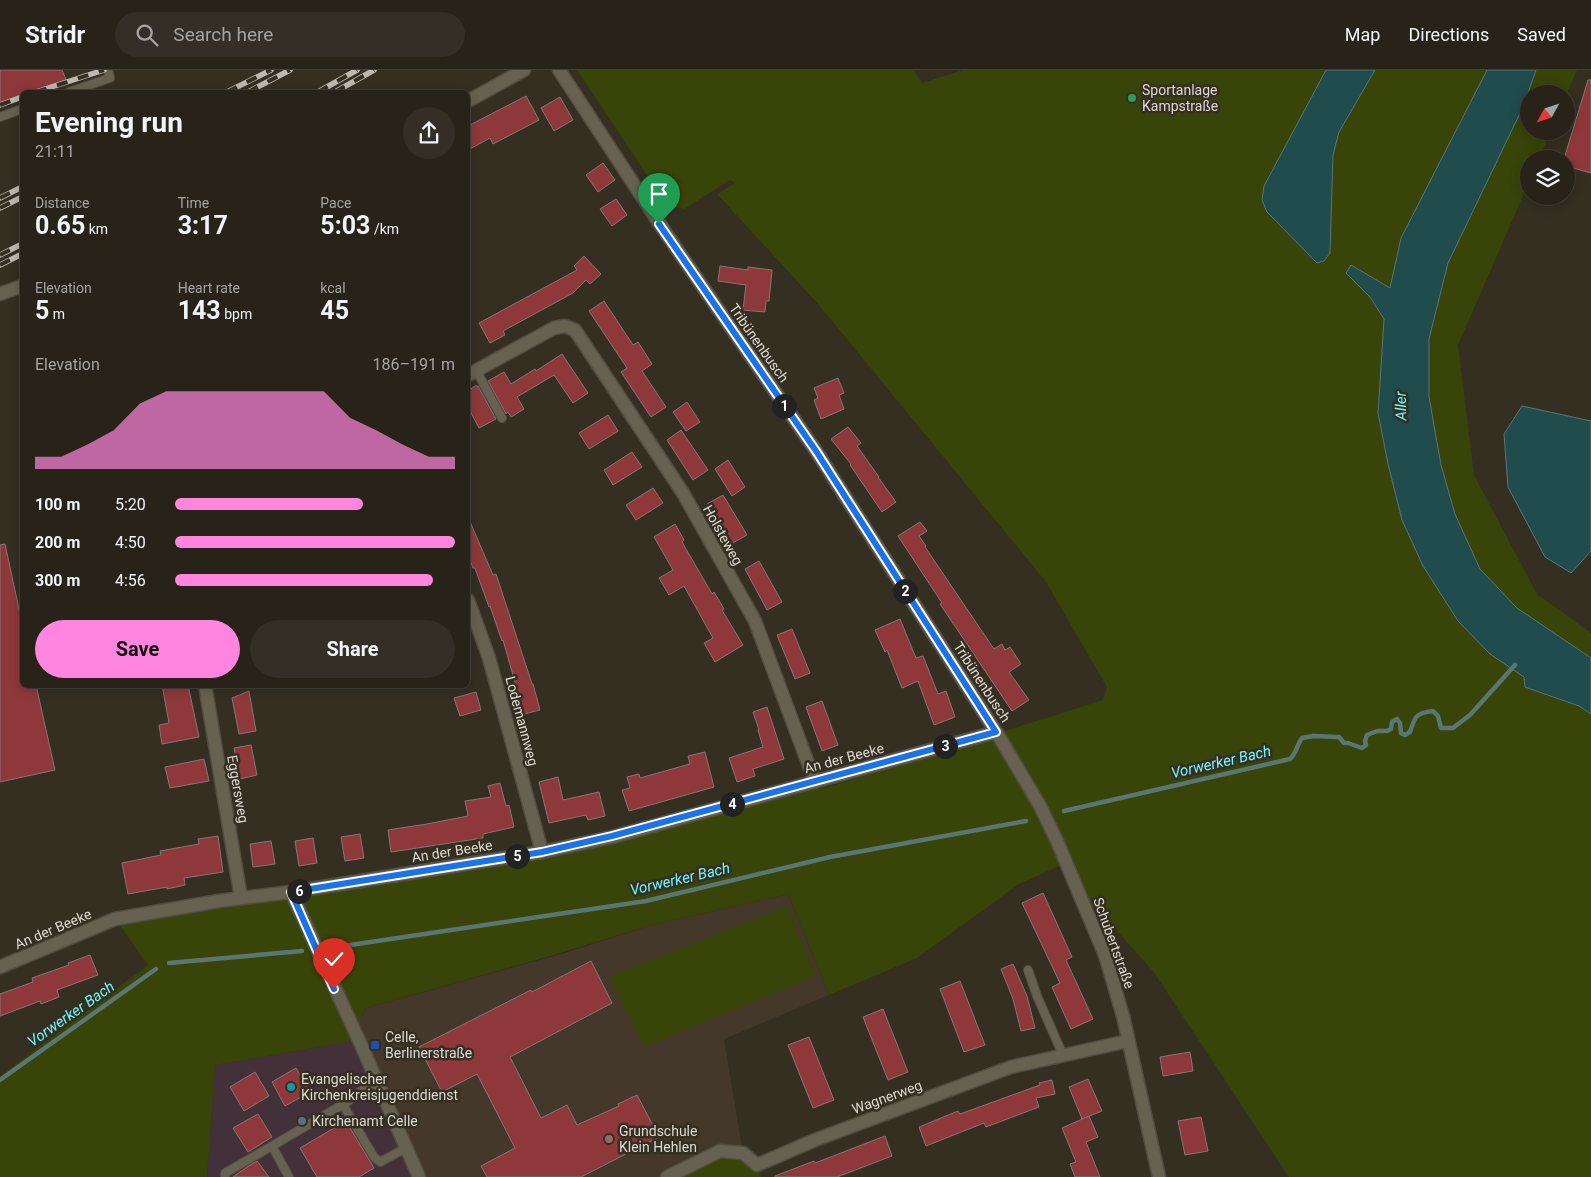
<!DOCTYPE html>
<html lang="en">
<head>
<meta charset="utf-8">
<style>
	:root { --surface:#272319; --page:#332f26; --text:#f1f3f6; --muted:#a4a4a2; --line:#434038; --accent:#ff85de }
	body { margin:0; font-family:Roboto,sans-serif; background:var(--page); color:var(--text); height:100vh; display:flex; flex-direction:column; font-size:19px; white-space:nowrap }
	* { box-sizing:border-box; margin:0 }
	p { font-size:16px; color:var(--muted) }
	.icon { flex:none; width:28px; height:28px; fill:none; stroke:currentColor; stroke-width:2; stroke-linecap:round; stroke-linejoin:round }
	.map { position:relative; flex:1; overflow:hidden }
	.details { position:absolute; left:20px; top:20px; width:450px; height:598px; display:flex; flex-direction:column; background:var(--surface); border-radius:8px; box-shadow:0 2px 12px #0003,0 0 0 1px var(--line) }
	.details>* { flex:none }
	.needle { width:32px; rotate:230deg }
	.tools { position:absolute; left:1520px; top:15px; display:grid; gap:10px }
	.tools a { display:grid; place-items:center; width:55px; height:55px; border-radius:50%; background:var(--surface); box-shadow:0 2px 12px #0003,0 0 0 1px var(--line); font-size:25px }
	.pin { position:absolute; display:grid; place-items:center; width:42px; height:42px; color:#fff; margin:-51px -21px; border-radius:50% 50% 50% 0; rotate:-45deg; box-shadow:0 0 5px #0007 }
	.pin .icon { rotate:45deg }
	.km { position:absolute; width:25px; height:25px; margin:-12px; border-radius:50%; background:#222; color:#fff; font-size:14px; line-height:25px; text-align:center }
	.round { display:grid; place-items:center; flex:none; width:52px; height:52px; border-radius:26px; background:var(--page) }
	.overview { display:flex; align-items:center; justify-content:space-between; height:85px; padding:0 15px }
	h1 { font-size:28px; font-weight:700; line-height:38px }
	.metrics { display:grid; grid-template-columns:repeat(3,1fr); gap:8px; height:85px; padding:5px 15px }
	.metrics div { display:grid; align-content:center }
	.metrics b { font-size:25px; font-weight:700 }
	.metrics small { font-size:14px; font-weight:400 }
	.metrics p { font-size:14px }
	.chart { height:140px; padding:10px 15px }
	.chart p { display:flex; justify-content:space-between }
	.chart svg { width:100%; height:90px; margin-top:5px; fill:var(--accent); opacity:.7 }
	.action { display:flex; gap:10px; margin-top:auto; padding:10px 15px }
	.action a { flex:1; height:58px; border-radius:30px; background:var(--accent); color:#111; font-size:20px; font-weight:700; line-height:58px; text-align:center }
	.action a+a { background:var(--page); color:var(--text) }
	ul { padding:0 15px; list-style:none; font-size:16px }
	li { display:grid; grid-template-columns:80px 60px 1fr; align-items:center; height:38px }
	li i { height:12px; border-radius:6px; background:var(--accent) }
	header { display:flex; align-items:center; gap:30px; box-sizing:border-box; height:70px; padding:0 25px; background:var(--surface); border-bottom:1px solid var(--line) }
	header strong { font-size:24px }
	nav { display:flex; gap:28px; margin-inline-start:auto; font-size:18px }
	.search { width:350px; height:45px; background:var(--page); display:flex; align-items:center; gap:12px; box-sizing:border-box; padding:0 18px; border-radius:28px; color:var(--muted); font-size:19px }
	.map>svg:first-child { display:block }
	.commercial { fill:#43313a }
	.education { fill:#433829 }
	.green { fill:#394408 }
	.water { fill:#214c4e; stroke:#597675 }
	.lines { fill:none; stroke-linecap:round; stroke-linejoin:round }
	.stream { stroke:#597675; stroke-width:4.5 }
	.building { fill:#8f383b; stroke:#887574 }
	.lane-casing { stroke:#524d42; stroke-width:10 }
	.street-casing { stroke:#524d42; stroke-width:15 }
	.lane { stroke:#676151; stroke-width:8 }
	.street { stroke:#676151; stroke-width:12 }
	.rail-casing { stroke:#bdb9b0; stroke-width:5.5 }
	.rail { stroke:#342f21; stroke-width:4; stroke-dasharray:11; stroke-linecap:butt }
	.route-casing { stroke:#fff; stroke-width:10 }
	.route { stroke:#1a73e8; stroke-width:6 }
	.leisure-dot { fill:#2e9e5b; stroke:#342f21; stroke-width:2 }
	.transit-dot { fill:#1a4fb4; stroke:#342f21; stroke-width:2 }
	.culture-dot { fill:#0f9aa8; stroke:#342f21; stroke-width:2 }
	.service-dot { fill:#5c6f8a; stroke:#342f21; stroke-width:2 }
	.education-dot { fill:#8d6e63; stroke:#342f21; stroke-width:2 }
	.labels { text-anchor:middle; stroke-width:5; stroke-linejoin:round; paint-order:stroke }
	.poi-label { font-size:14px; fill:#ddd9d1; stroke:#342f21; text-anchor:start }
	.street-label { font-size:14px; fill:#ddd9d1; stroke:#342f21 }
	.water-label { font-size:15px; font-style:italic; fill:#6ef6fc; stroke:#342f21 }
</style>
</head>
<body>
<header>
<strong>Stridr</strong>
<div class="search"><svg class="icon" aria-label="search" viewBox="0 0 24 24"><circle cx="10" cy="10" r="6"/><path d="M15 15l6 6"/></svg>Search here</div>
<nav><a>Map</a><a>Directions</a><a>Saved</a></nav>
</header>
<div class="map">
<svg width="1591" height="1107" viewBox="0 0 1591 1107">
	<rect width="100%" height="100%" fill="#342f21"/>
	<!-- commercial -->
	<polygon class="commercial" points="359,970 418,1107 207,1107 215,995"/>
	<!-- education -->
	<polygon class="education" points="788,824 829,925 724,969 743,1083 667,1107 419,1107 350,953 360,948 366,938 568,882 652,855"/>
	<!-- green -->
	<g class="green">
		<polygon points="577,0 914,0 922,13 963,0 1326,0 1323,7 1333,85 1339,62 1375,0 1487,0 1402,168 1390,219 1351,195 1346,202 1370,227 1384,249 1378,344 1388,394 1402,450 1490,584 1525,607 1525,617 1579,636 1591,644 1591,1107 1289,1107 1153,901 1108,851 1102,836 1087,838 1066,793 1019,814 917,888 829,925 788,824 652,855 547,887 366,938 360,948 350,953 359,970 215,995 207,1107 0,1107 0,1006 148,895 115,849 291,822 636,759 835,715 1103,630 1107,617 1046,512 819,235 717,124 735,113 730,110 684,139 666,134"/>
		<polygon points="1536,0 1577,0 1566,25 1566,24 1529,24 1529,61 1551,61 1539,89 1529,89 1529,112 1458,275 1474,405 1537,524 1591,563 1591,588 1517,538 1480,499 1455,444 1441,395 1429,327 1429,269 1448,193 1523,37"/>
		<polygon points="787,836 816,906 644,977 609,907"/>
		<path d="M720,1081C743,1083 752,1083 761,1107H667Z"/>
	</g>
	<!-- water -->
	<g class="water">
		<polygon points="1326,0 1375,0 1339,62 1333,85 1330,183 1324,191 1317,193 1267,142 1262,130 1264,116"/>
		<polygon points="1487,0 1536,0 1523,37 1448,193 1429,269 1429,327 1441,395 1455,444 1480,499 1517,538 1591,588 1591,644 1579,636 1525,617 1524,607 1490,584 1458,551 1423,496 1402,450 1388,394 1378,343 1384,249 1370,227 1346,203 1351,195 1390,218 1401,168"/>
		<polygon points="1522,336 1591,351 1591,481 1571,503 1545,487 1508,417 1504,364"/>
	</g>
	<g class="lines">
		<!-- stream -->
		<g class="stream">
			<path d="M1064,741L1290,689C1296,684 1297,675 1302,668L1313,666L1339,667L1344,673H1348L1362,678L1366,675L1365,671L1367,665L1377,661H1387L1391,659L1392,652L1397,649L1400,653L1401,663L1405,665L1410,662C1415,646 1416,643 1433,641L1438,646L1441,658H1453L1470,645L1515,595"/>
			<polyline points="337,877 646,831 830,787 1026,751"/>
			<polyline points="169,893 302,881"/>
			<polyline points="0,1010 156,899"/>
		</g>
	</g>
	<!-- building -->
	<g class="building">
		<polygon points="0,0 62,0 67,12 38,22 22,22 22,28 0,36"/>
		<polygon points="1588,10 1591,10 1591,103 1566,96 1566,89 1564,89"/>
		<polygon points="526,26 539,50 493,74 490,68 468,80 468,56"/>
		<polygon points="560,27 573,50 554,61 541,38"/>
		<polygon points="603,93 615,110 598,122 586,105"/>
		<polygon points="616,129 627,145 612,156 600,139"/>
		<polygon points="584,186 601,204 590,214 586,210 573,223 503,261 505,265 490,273 479,253 577,200 574,196"/>
		<polygon points="720,196 748,200 748,197 772,200 769,231 766,231 765,242 743,240 746,215 718,211"/>
		<polygon points="604,231 633,275 638,272 652,294 642,301 666,337 651,347 621,302 627,298 589,241"/>
		<polygon points="562,284 588,323 573,333 554,305 517,327 524,339 511,347 508,342 506,344 488,311 504,302 511,314 535,299 536,301"/>
		<polygon points="838,308 844,323 839,325 844,339 821,349 814,330 818,328 814,318"/>
		<polygon points="475,316 478,316 496,349 479,358 468,337 468,321"/>
		<polygon points="687,332 700,352 686,361 673,342"/>
		<polygon points="608,345 618,361 589,379 579,363"/>
		<polygon points="848,357 861,373 857,376 879,407 878,407 896,432 882,442 850,395 851,394 831,369"/>
		<polygon points="681,360 708,400 693,410 667,370"/>
		<polygon points="632,382 642,397 613,415 604,400"/>
		<polygon points="728,390 745,417 732,426 715,399"/>
		<polygon points="653,418 663,433 636,450 626,435"/>
		<polygon points="723,425 747,465 731,474 707,434"/>
		<polygon points="468,447 493,505 496,504 532,614 533,614 540,640 524,644 503,570 502,571 490,536 489,537 475,498 473,498 468,485"/>
		<polygon points="920,452 927,461 919,466 926,476 925,477 994,579 1002,574 1005,580 1010,577 1021,594 1009,602 1029,630 1012,641 940,534 942,533 898,466"/>
		<polygon points="675,454 684,470 682,472 712,524 714,522 724,539 722,540 743,575 715,592 704,573 713,568 684,516 669,525 659,508 673,500 654,467"/>
		<polygon points="5,474 22,553 22,615 36,615 55,700 0,712 0,475"/>
		<polygon points="759,491 782,532 767,540 745,499"/>
		<polygon points="900,549 916,588 923,586 938,624 946,621 955,647 934,655 918,611 902,618 887,580 885,582 875,560"/>
		<polygon points="792,559 810,603 795,609 777,565"/>
		<polygon points="162,615 188,615 199,667 162,674 159,655 169,653"/>
		<polygon points="249,621 256,661 239,664 232,628"/>
		<polygon points="476,622 481,640 460,646 454,628"/>
		<polygon points="822,631 838,675 822,681 806,637"/>
		<polygon points="767,637 784,689 753,699 755,706 737,712 729,688 763,677 758,660 759,660 753,642"/>
		<polygon points="251,675 257,705 240,709 234,678"/>
		<polygon points="705,682 714,717 629,741 622,720 630,718 627,707 639,704 640,708 690,694 688,686"/>
		<polygon points="204,689 209,711 170,718 165,697"/>
		<polygon points="558,707 563,730 599,722 605,746 588,750 586,745 549,753 539,712"/>
		<polygon points="500,713 506,736 509,735 514,757 483,764 483,768 391,782 388,760 427,754 468,746 465,731 491,727 488,716"/>
		<polygon points="360,764 364,788 345,791 341,767"/>
		<polygon points="218,766 223,802 184,808 185,815 167,819 167,817 128,824 122,793 161,785 160,781 199,774 198,769"/>
		<polygon points="313,768 317,793 299,796 295,771"/>
		<polygon points="271,771 275,794 253,797 250,774"/>
		<polygon points="1043,823 1072,887 1066,890 1093,949 1071,959 1052,917 1060,913 1022,833"/>
		<polygon points="90,885 98,905 57,920 59,927 41,934 40,931 0,946 0,924 33,912 32,908 69,895 68,893"/>
		<polygon points="591,891 612,933 510,987 541,1048 567,1035 577,1055 619,1036 618,1034 637,1025 659,1067 581,1107 487,1107 481,1096 515,1078 477,1004 442,1022 419,977 531,920 532,922"/>
		<polygon points="1013,894 1027,926 1035,958 1021,961 1013,929 1001,899"/>
		<polygon points="960,911 985,975 964,982 940,919"/>
		<polygon points="883,939 908,1002 888,1010 863,947"/>
		<polygon points="809,967 834,1030 813,1038 788,975"/>
		<polygon points="1190,982 1193,1001 1163,1006 1160,987"/>
		<polygon points="296,998 310,1022 285,1036 272,1012"/>
		<polygon points="255,1002 269,1026 244,1041 230,1017"/>
		<polygon points="1088,1009 1102,1041 1082,1049 1069,1017"/>
		<polygon points="1052,1010 1055,1024 1036,1028 1039,1037 986,1057 984,1053 926,1076 919,1057 958,1041 960,1044 1040,1015 1039,1013"/>
		<polygon points="258,1044 272,1067 248,1082 233,1058"/>
		<polygon points="1089,1046 1098,1067 1086,1072 1100,1107 1075,1107 1070,1094 1076,1092 1062,1058"/>
		<polygon points="1201,1047 1208,1081 1185,1085 1178,1051"/>
		<polygon points="346,1051 374,1098 359,1107 317,1107 300,1078"/>
		<polygon points="885,1066 892,1086 837,1107 775,1107 775,1106 814,1091 815,1093"/>
		<polygon points="257,1091 269,1107 233,1107 247,1097"/>
	</g>
	<g class="lines">
		<!-- lane casing -->
		<g class="lane-casing">
			<g id="lane">
				<polyline points="69,22 110,8 108,0"/>
				<polyline points="0,47 22,39"/>
				<polyline points="476,300 502,348"/>
				<polyline points="1028,900 1037,926 1063,985"/>
				<polyline points="343,1035 374,1087 380,1092 406,1078"/>
				<polyline points="225,1107 225,1103 272,1076"/>
				<polyline points="289,1107 272,1076 347,1032 376,1010"/>
			</g>
		</g>
		<!-- street casing -->
		<g class="street-casing">
			<g id="street">
				<polyline points="559,0 667,165 816,381 998,665 1039,734 1057,771 1105,885 1123,946 1159,1107"/>
				<polyline points="468,31 524,0"/>
				<polyline points="0,224 22,216"/>
				<polyline points="468,305 554,258 565,256 575,260 683,423 755,551 815,712"/>
				<polyline points="468,530 489,588 542,782"/>
				<polyline points="205,615 241,828"/>
				<polyline points="291,822 362,977 419,1107"/>
				<polyline points="0,897 115,849 219,831 291,822 542,782 612,767 996,662"/>
				<polyline points="667,1107 720,1081 743,1083 757,1095 815,1070 1011,997 1128,971"/>
			</g>
		</g>
		<!-- lane -->
		<use href="#lane" class="lane"/>
		<!-- street -->
		<use href="#street" class="street"/>
		<!-- rail casing -->
		<g class="rail-casing">
			<g id="rail">
				<polyline points="36,22 104,0"/>
				<polyline points="227,22 271,0"/>
				<polyline points="248,22 290,0"/>
				<polyline points="318,22 357,0"/>
				<polyline points="335,22 374,0"/>
				<polyline points="0,35 22,27"/>
				<polyline points="0,128 22,117"/>
				<polyline points="0,138 22,127"/>
				<polyline points="0,185 22,174"/>
				<polyline points="0,195 22,184"/>
			</g>
		</g>
		<!-- rail -->
		<use href="#rail" class="rail"/>
	</g>
	<g class="lines">
		<!-- route casing -->
		<g class="route-casing">
			<polyline id="route" points="334,919 291,822 542,782 612,766 996,662 816,381 659,154"/>
		</g>
		<!-- route -->
		<use href="#route" class="route"/>
	</g>
	<!-- markers -->
	<circle class="leisure-dot" cx="1132" cy="28" r="5"/>
	<rect class="transit-dot" x="370" y="970" width="10" height="10" rx="2.5"/>
	<circle class="culture-dot" cx="291" cy="1017" r="5"/>
	<circle class="service-dot" cx="302" cy="1051" r="5"/>
	<circle class="education-dot" cx="609" cy="1069" r="5"/>
	<g class="labels">
		<!-- poi labels -->
		<g class="poi-label">
			<text x="1142" y="25">Sportanlage<tspan x="1142" dy="16">Kampstraße</tspan></text>
			<text x="385" y="972">Celle,<tspan x="385" dy="16">Berlinerstraße</tspan></text>
			<text x="301" y="1014">Evangelischer<tspan x="301" dy="16">Kirchenkreisjugenddienst</tspan></text>
			<text x="312" y="1056">Kirchenamt Celle</text>
			<text x="619" y="1066">Grundschule<tspan x="619" dy="16">Klein Hehlen</tspan></text>
		</g>
		<!-- street labels -->
		<g class="street-label">
			<text transform="translate(759 273) rotate(55)" y="5">Tribünenbusch</text>
			<text transform="translate(723 465) rotate(61)" y="5">Holsteweg</text>
			<text transform="translate(982 612) rotate(57)" y="5">Tribünenbusch</text>
			<text transform="translate(522 651) rotate(75)" y="5">Lodemannweg</text>
			<text transform="translate(844 688) rotate(-15)" y="5">An der Beeke</text>
			<text transform="translate(238 719) rotate(80)" y="5">Eggersweg</text>
			<text transform="translate(452 781) rotate(-9)" y="5">An der Beeke</text>
			<text transform="translate(53 859) rotate(-23)" y="5">An der Beeke</text>
			<text transform="translate(1114 873) rotate(70)" y="5">Schubertstraße</text>
			<text transform="translate(887 1027) rotate(-20)" y="5">Wagnerweg</text>
		</g>
		<!-- water labels -->
		<g class="water-label">
			<text transform="translate(1401 336) rotate(-91)" y="5">Aller</text>
			<text transform="translate(1221 692) rotate(-13)" y="5">Vorwerker Bach</text>
			<text transform="translate(680 809) rotate(-13)" y="5">Vorwerker Bach</text>
			<text transform="translate(71 944) rotate(-35)" y="5">Vorwerker Bach</text>
		</g>
	</g>
</svg>
<div class="tools">
<a><svg class="needle" viewBox="-14 -14 28 28"><path d="M0-13l5 13h-10z" fill="#e53935"/><path d="M0 13l5-13h-10z" fill="#a4a4a2"/></svg></a>
<a><svg class="icon" aria-label="layers" viewBox="0 0 24 24"><path d="M12 4l9 5-9 5-9-5zM3 14l9 5 9-5"/></svg></a>
</div>
<div class="pin" style="left:659px;top:154px;background:#1e9e55"><svg class="icon" aria-label="arrive" viewBox="0 0 24 24"><path d="M6 21V4h12l-3 4 3 4H6"/></svg></div>
<div class="pin" style="left:334px;top:919px;background:#d93025"><svg class="icon" aria-label="check" viewBox="0 0 24 24"><path d="M5 12l5 5 9-10"/></svg></div>
<b class="km" style="left:784px;top:336px">1</b>
<b class="km" style="left:905px;top:521px">2</b>
<b class="km" style="left:945px;top:676px">3</b>
<b class="km" style="left:732px;top:734px">4</b>
<b class="km" style="left:517px;top:786px">5</b>
<b class="km" style="left:299px;top:821px">6</b>
<section class="details">
<div class="overview"><div><h1>Evening run</h1><p>21:11</p></div><a class="round"><svg class="icon" aria-label="share" viewBox="0 0 24 24"><path d="M12 15V3M7 8l5-5 5 5M5 13v7h14v-7"/></svg></a></div>
<div class="metrics">
<div><p>Distance</p><b>0.65<small> km</small></b></div>
<div><p>Time</p><b>3:17</b></div>
<div><p>Pace</p><b>5:03<small> /km</small></b></div>
</div>
<div class="metrics">
<div><p>Elevation</p><b>5<small> m</small></b></div>
<div><p>Heart rate</p><b>143<small> bpm</small></b></div>
<div><p>kcal</p><b>45</b></div>
</div>
<div class="chart"><p><span>Elevation</span>186–191 m</p>
<svg viewBox="0 0 160 44" preserveAspectRatio="none"><path d="M0 44V38L10 38L20 32L30 25L40 12L50 6L60 6L70 6L80 6L90 6L100 6L110 6L120 19L130 25L140 32L150 38L160 38V44z"/></svg>
</div>
<ul>
<li><b>100 m</b>5:20<i style="width:67%"></i></li>
<li><b>200 m</b>4:50<i style="width:100%"></i></li>
<li><b>300 m</b>4:56<i style="width:92%"></i></li>
</ul>
<div class="action"><a>Save</a><a>Share</a></div>
</section>
</div>
</body>
</html>
